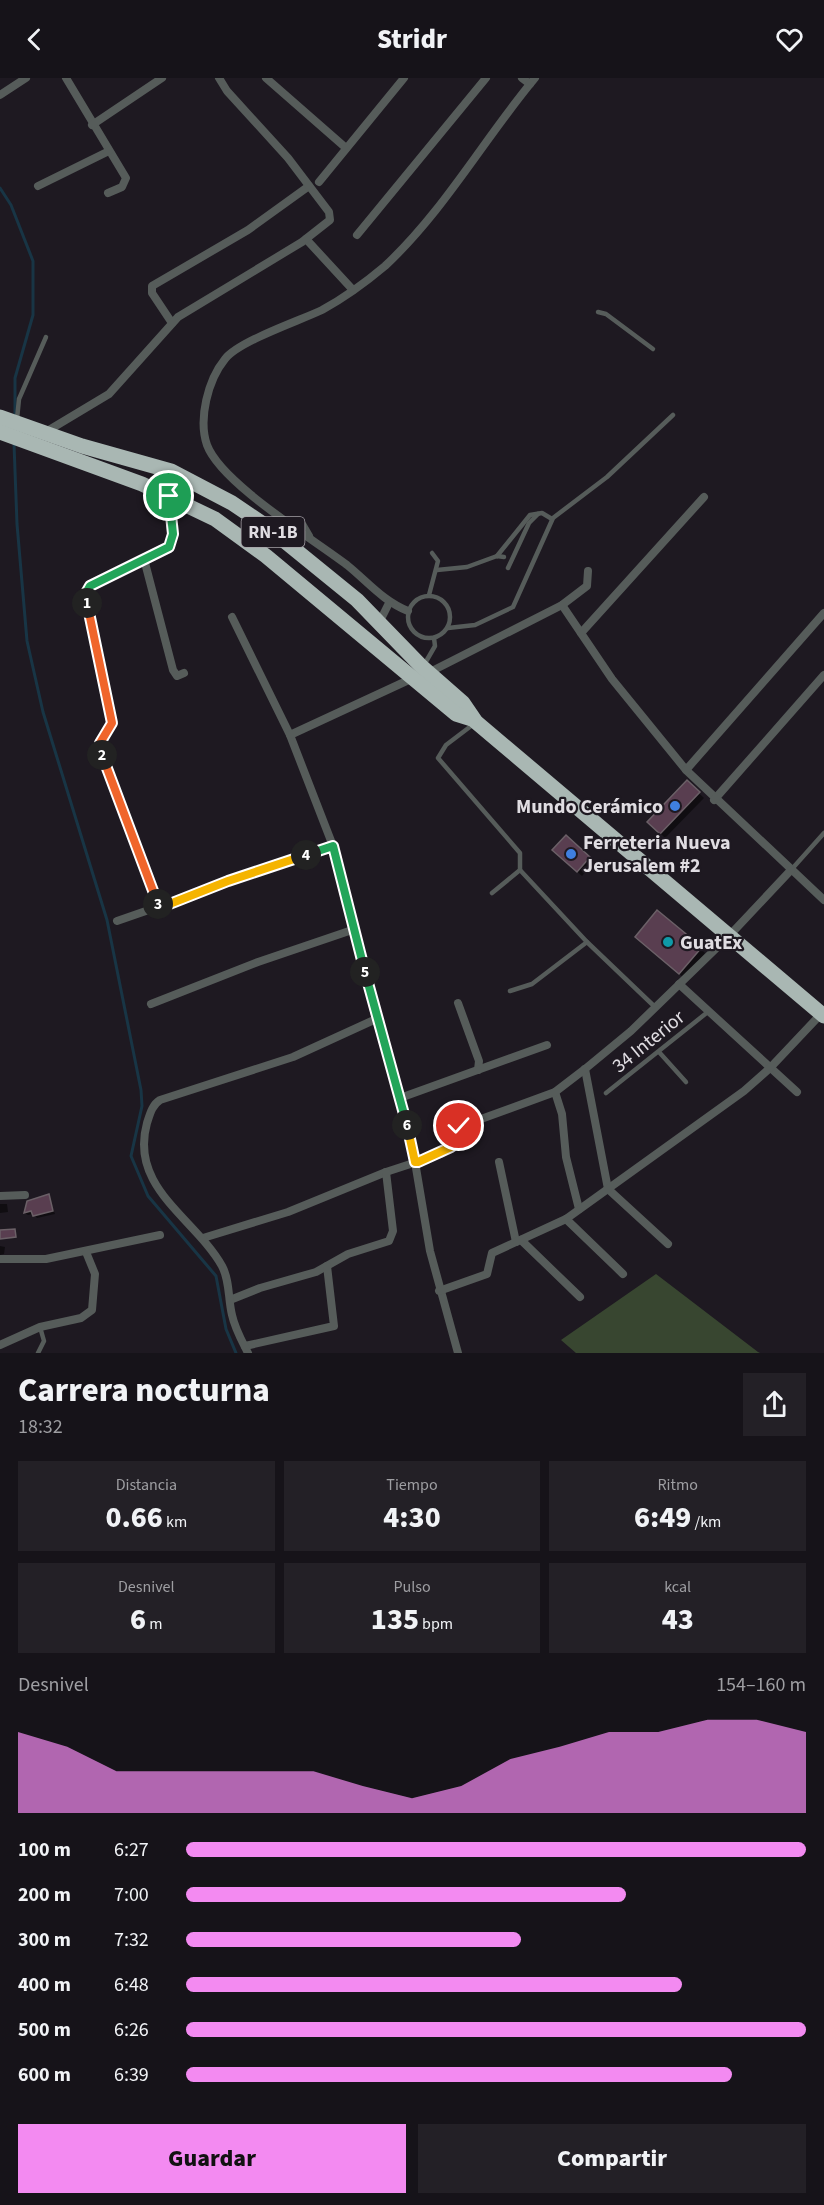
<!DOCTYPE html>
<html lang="es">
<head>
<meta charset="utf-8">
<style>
	:root { --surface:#161319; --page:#232026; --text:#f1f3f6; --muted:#9e9ea2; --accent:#f38af1 }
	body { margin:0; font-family:"Source Sans 3",sans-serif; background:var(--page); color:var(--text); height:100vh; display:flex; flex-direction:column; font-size:22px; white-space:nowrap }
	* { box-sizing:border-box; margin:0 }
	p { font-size:20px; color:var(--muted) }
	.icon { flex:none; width:33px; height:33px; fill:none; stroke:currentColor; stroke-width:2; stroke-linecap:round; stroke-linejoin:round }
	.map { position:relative; height:1275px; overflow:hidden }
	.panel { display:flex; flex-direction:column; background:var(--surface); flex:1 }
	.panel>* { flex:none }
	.pin { position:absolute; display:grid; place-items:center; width:51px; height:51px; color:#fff; margin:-26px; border:3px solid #fff; border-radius:50%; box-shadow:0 2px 6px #0007 }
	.km { position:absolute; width:30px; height:30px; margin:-15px; border-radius:50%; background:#222; color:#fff; font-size:16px; line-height:30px; text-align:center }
	.round { display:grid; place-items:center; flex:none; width:63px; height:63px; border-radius:0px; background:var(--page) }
	.headline { display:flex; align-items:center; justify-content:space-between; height:102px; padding:0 18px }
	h1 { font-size:33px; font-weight:800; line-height:45px }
	.metrics { display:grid; grid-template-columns:repeat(3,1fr); gap:9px; height:102px; padding:6px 18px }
	.metrics div { display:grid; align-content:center; border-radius:0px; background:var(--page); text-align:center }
	.metrics b { font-size:30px; font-weight:800 }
	.metrics small { font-size:16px; font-weight:400 }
	.metrics p { font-size:16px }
	.chart { height:168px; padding:12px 18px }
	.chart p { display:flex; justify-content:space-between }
	.chart svg { width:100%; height:108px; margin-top:6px; fill:var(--accent); opacity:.7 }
	.primary-button { display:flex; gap:12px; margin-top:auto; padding:12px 18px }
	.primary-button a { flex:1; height:69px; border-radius:0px; background:var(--accent); color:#111; font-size:24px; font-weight:800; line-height:69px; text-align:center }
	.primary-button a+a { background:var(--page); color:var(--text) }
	ul { padding:0 18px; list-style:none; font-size:20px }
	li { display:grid; grid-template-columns:96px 72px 1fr; align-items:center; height:45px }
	li i { height:15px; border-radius:8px; background:var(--accent) }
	header { display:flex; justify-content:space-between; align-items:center; height:78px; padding:0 18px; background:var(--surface); font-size:27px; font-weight:800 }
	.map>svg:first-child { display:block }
	.green { fill:#384630 }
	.shadow { fill:#0007 }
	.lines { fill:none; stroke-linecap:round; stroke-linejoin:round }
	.stream { stroke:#183545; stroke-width:3 }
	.building { fill:#593e50; stroke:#6b6067; stroke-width:1.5 }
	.lane { stroke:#565c5a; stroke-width:4.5 }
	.street { stroke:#565c5a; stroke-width:8 }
	.highway { stroke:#a9b7b3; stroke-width:15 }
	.split-1-casing { stroke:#fff; stroke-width:12 }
	.split-2-casing { stroke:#fff; stroke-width:12 }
	.split-3-casing { stroke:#fff; stroke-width:12 }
	.split-4-casing { stroke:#fff; stroke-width:12 }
	.split-5-casing { stroke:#fff; stroke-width:12 }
	.split-6-casing { stroke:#fff; stroke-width:12 }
	.split-7-casing { stroke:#fff; stroke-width:12 }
	.split-1 { stroke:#22a559; stroke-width:8 }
	.split-2 { stroke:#f0652b; stroke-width:8 }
	.split-3 { stroke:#f0652b; stroke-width:8 }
	.split-4 { stroke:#f5b400; stroke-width:8 }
	.split-5 { stroke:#22a559; stroke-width:8 }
	.split-6 { stroke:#22a559; stroke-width:8 }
	.split-7 { stroke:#f5b400; stroke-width:8 }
	.shop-dot { fill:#3f7fe0; stroke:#1e1921; stroke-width:2 }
	.culture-dot { fill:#0f9aa8; stroke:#1e1921; stroke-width:2 }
	.labels { text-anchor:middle; stroke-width:4.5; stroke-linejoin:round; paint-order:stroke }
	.shield { fill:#1e1921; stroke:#a6a2a8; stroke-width:1.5 }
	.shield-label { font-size:18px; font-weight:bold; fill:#e0dde2 }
	.poi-label { font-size:20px; font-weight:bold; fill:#e0dde2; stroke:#1e1921; text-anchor:start }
	.street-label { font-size:20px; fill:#e0dde2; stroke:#1e1921 }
</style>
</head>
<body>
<header><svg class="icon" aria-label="back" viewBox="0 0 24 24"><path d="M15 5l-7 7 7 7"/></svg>Stridr<svg class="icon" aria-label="heart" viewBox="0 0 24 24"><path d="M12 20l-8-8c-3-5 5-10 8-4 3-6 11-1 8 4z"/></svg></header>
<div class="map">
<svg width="824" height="1275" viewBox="0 0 824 1275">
	<rect width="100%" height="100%" fill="#1e1921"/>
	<!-- green -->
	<polygon class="green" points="656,1196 758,1274 760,1275 576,1275 561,1262"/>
	<!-- shadow -->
	<g class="shadow">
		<polygon points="687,704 704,720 665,760 649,744"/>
		<polygon points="566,759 594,784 582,798 559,777"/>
		<polygon points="658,834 705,875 684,900 641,863"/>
		<polygon points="48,1118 55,1136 37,1140 33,1136 28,1137 25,1135 28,1124"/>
		<polygon points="0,1126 7,1126 8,1134 0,1135"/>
		<polygon points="0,1168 5,1169 4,1176 0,1177"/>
	</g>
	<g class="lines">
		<!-- stream -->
		<g class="stream">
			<polyline points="0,110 11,127 33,183 33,237 15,300 15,338"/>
			<polyline points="14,366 17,446 27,563 43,634 107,842 141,1012 142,1028 131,1078 148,1118 216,1198 226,1251 236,1275"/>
		</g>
	</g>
	<!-- building -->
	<g class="building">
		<polygon points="687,702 700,714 660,756 647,744"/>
		<polygon points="566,757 590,779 577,794 552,772"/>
		<polygon points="657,832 702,869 679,896 635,859"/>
		<polygon points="49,1116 53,1133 33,1138 31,1133 24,1135 27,1123"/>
		<polygon points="15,1151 16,1159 0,1161 0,1152"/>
	</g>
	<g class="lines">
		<!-- lane -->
		<g class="lane">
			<polyline points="598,234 606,236 653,271"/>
			<polyline points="17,341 19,321 46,259"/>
			<polyline points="304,446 311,458"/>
			<polyline points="497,478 530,437 542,435 552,441"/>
			<polyline points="508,490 529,445 538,436"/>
			<polyline points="437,492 467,489 497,478 504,479"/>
			<polyline points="429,517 438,483 432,475"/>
			<circle cx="429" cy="539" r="21"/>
			<polyline points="448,550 475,547 513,529 553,440 607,399 673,337"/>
			<polyline points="424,587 435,568 434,560"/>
			<polyline points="475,645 446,667 438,680 520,775 520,792 492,815"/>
			<polyline points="520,792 587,864 655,929"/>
			<polyline points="791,792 824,755"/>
			<polyline points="510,913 532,906 587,864"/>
			<polyline points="659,974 686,1004"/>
			<polyline points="606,1015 709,933"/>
			<polyline points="38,1275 44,1263 40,1249"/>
		</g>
		<!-- street -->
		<g class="street">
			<polyline points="66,0 126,100 122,109 108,115"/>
			<polyline points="266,0 346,70"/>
			<polyline points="522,0 530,6"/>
			<polyline points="0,17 26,0"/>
			<polyline points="92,47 162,0"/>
			<polyline points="319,104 404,0"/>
			<polyline points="38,108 109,73"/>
			<polyline points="357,157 486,0"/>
			<polyline points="306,161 353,212"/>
			<polyline points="172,245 152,215 152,208 248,152 309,108"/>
			<polyline points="44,355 109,316 178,239 302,164 330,142 329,134 288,80 227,13 219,0"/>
			<polyline points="144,481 173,592 177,598 184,595"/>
			<polyline points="562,527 612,601 686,692 824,822"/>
			<path d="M408,533C383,523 368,504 347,487C313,461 221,405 207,367C198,341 208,302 225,281C239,263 299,243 322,232C344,220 366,204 385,188C444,133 484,61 535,0"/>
			<polyline points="232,539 290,657 333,768 376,941 400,1020 415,1084 430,1173 458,1275"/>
			<polyline points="379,545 389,525"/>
			<polyline points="581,555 704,419"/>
			<polyline points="428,595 562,527 587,508 588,493"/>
			<polyline points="290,657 413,600"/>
			<polyline points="686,692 824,535"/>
			<polyline points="714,722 824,597"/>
			<polyline points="159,828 100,669 100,662 112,645 86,518 90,508 169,469 173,456 169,418"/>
			<polyline points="117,843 333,768"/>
			<polyline points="679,906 797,1014"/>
			<polyline points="458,925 479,983 478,992"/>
			<polyline points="151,926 258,884 355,851"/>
			<polyline points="585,991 608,1111 668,1166"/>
			<polyline points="555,1014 562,1036 566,1079 579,1131"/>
			<polyline points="400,1020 547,967"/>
			<polyline points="499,1084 516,1164"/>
			<polyline points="0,1118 25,1117"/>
			<polyline points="566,1141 623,1196"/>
			<polyline points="203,1160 288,1134 386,1094 441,1076 453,1067 459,1049 555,1014 585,991 631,953 729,858 791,792"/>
			<polyline points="521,1162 580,1219"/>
			<polyline points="0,1181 46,1181 160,1157"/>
			<polyline points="439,1213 487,1196 492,1175 566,1141 744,1013 770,990 821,936"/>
			<polyline points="230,1222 260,1210 316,1194 348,1176 389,1163 393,1153 386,1094"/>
			<polyline points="0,1267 40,1249 81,1240 92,1232 95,1196 86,1174"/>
			<polyline points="245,1268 334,1248 327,1188"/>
			<path d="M248,1275C242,1263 235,1251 232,1237C228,1221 230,1203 222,1188C195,1140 129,1110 147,1045C150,1036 152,1027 160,1022L293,979L376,941"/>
		</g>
		<!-- highway -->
		<g class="highway">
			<polyline points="0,339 82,368 171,393 232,425 266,448 357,522 422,589 463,625 476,644 824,938"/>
			<polyline points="0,354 142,406 215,441 266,478 456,636 472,641"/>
		</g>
	</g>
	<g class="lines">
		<!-- split-1 casing -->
		<g class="split-1-casing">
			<polyline id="split-1" points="87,525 86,515 90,508 169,469 173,456 169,418"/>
		</g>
		<!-- split-2 casing -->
		<g class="split-2-casing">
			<polyline id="split-2" points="87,525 112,645 100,665 102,677"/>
		</g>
		<!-- split-3 casing -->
		<g class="split-3-casing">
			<polyline id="split-3" points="102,677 158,826"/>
		</g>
		<!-- split-4 casing -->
		<g class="split-4-casing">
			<polyline id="split-4" points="158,826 159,828 167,827 228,803 306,777"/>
		</g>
		<!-- split-5 casing -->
		<g class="split-5-casing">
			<polyline id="split-5" points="306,777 333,768 365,894"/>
		</g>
		<!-- split-6 casing -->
		<g class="split-6-casing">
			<polyline id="split-6" points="365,894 407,1047"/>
		</g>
		<!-- split-7 casing -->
		<g class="split-7-casing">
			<polyline id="split-7" points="407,1047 415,1084 418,1084 451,1069 459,1048"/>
		</g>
		<!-- split-1 -->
		<use href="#split-1" class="split-1"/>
		<!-- split-2 -->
		<use href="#split-2" class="split-2"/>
		<!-- split-3 -->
		<use href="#split-3" class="split-3"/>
		<!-- split-4 -->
		<use href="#split-4" class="split-4"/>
		<!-- split-5 -->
		<use href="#split-5" class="split-5"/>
		<!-- split-6 -->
		<use href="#split-6" class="split-6"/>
		<!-- split-7 -->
		<use href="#split-7" class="split-7"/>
	</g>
	<!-- markers -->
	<g class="shop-dot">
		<circle cx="675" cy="728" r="6"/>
		<circle cx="571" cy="776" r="6"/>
	</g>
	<circle class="culture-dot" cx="668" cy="864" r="6"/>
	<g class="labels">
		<!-- shield labels -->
		<rect class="shield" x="241.5" y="439" width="63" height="30" rx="4.5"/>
		<g class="shield-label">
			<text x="273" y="460">RN-1B</text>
		</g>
		<!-- poi labels -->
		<g class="poi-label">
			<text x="663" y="735" text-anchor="end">Mundo Cerámico</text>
			<text x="583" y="771">Ferreteria Nueva<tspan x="583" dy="23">Jerusalem #2</tspan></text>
			<text x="680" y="871">GuatEx</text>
		</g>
		<!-- street labels -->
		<g class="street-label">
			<text transform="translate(648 963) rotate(-39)" y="7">34 Interior</text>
		</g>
	</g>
</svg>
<div class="pin" style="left:169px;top:418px;background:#1e9e55"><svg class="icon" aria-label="arrive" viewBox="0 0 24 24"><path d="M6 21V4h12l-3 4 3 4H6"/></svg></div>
<div class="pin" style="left:459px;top:1048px;background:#d93025"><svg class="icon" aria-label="check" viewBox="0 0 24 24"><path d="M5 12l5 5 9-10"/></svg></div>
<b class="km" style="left:87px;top:525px">1</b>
<b class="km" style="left:102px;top:677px">2</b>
<b class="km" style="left:158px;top:826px">3</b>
<b class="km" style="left:306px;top:777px">4</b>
<b class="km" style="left:365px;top:894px">5</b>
<b class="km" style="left:407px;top:1047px">6</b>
</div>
<section class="panel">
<div class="headline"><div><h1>Carrera nocturna</h1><p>18:32</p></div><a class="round"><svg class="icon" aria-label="share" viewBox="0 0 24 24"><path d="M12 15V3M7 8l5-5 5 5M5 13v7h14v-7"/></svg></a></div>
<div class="metrics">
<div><p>Distancia</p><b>0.66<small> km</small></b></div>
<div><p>Tiempo</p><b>4:30</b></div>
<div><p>Ritmo</p><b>6:49<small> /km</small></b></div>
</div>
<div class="metrics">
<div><p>Desnivel</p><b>6<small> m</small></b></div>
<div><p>Pulso</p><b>135<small> bpm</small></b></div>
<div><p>kcal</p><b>43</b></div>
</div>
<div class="chart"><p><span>Desnivel</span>154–160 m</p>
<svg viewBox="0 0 160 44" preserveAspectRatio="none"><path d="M0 44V11L10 17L20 27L30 27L40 27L50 27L60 27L70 33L80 38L90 33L100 22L110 17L120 11L130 11L140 6L150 6L160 11V44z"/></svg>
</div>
<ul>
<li><b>100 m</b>6:27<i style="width:100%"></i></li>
<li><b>200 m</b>7:00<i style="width:71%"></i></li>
<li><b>300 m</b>7:32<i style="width:54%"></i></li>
<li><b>400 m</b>6:48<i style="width:80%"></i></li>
<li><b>500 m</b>6:26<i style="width:100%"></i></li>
<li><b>600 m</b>6:39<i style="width:88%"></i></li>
</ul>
<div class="primary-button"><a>Guardar</a><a>Compartir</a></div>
</section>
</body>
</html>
